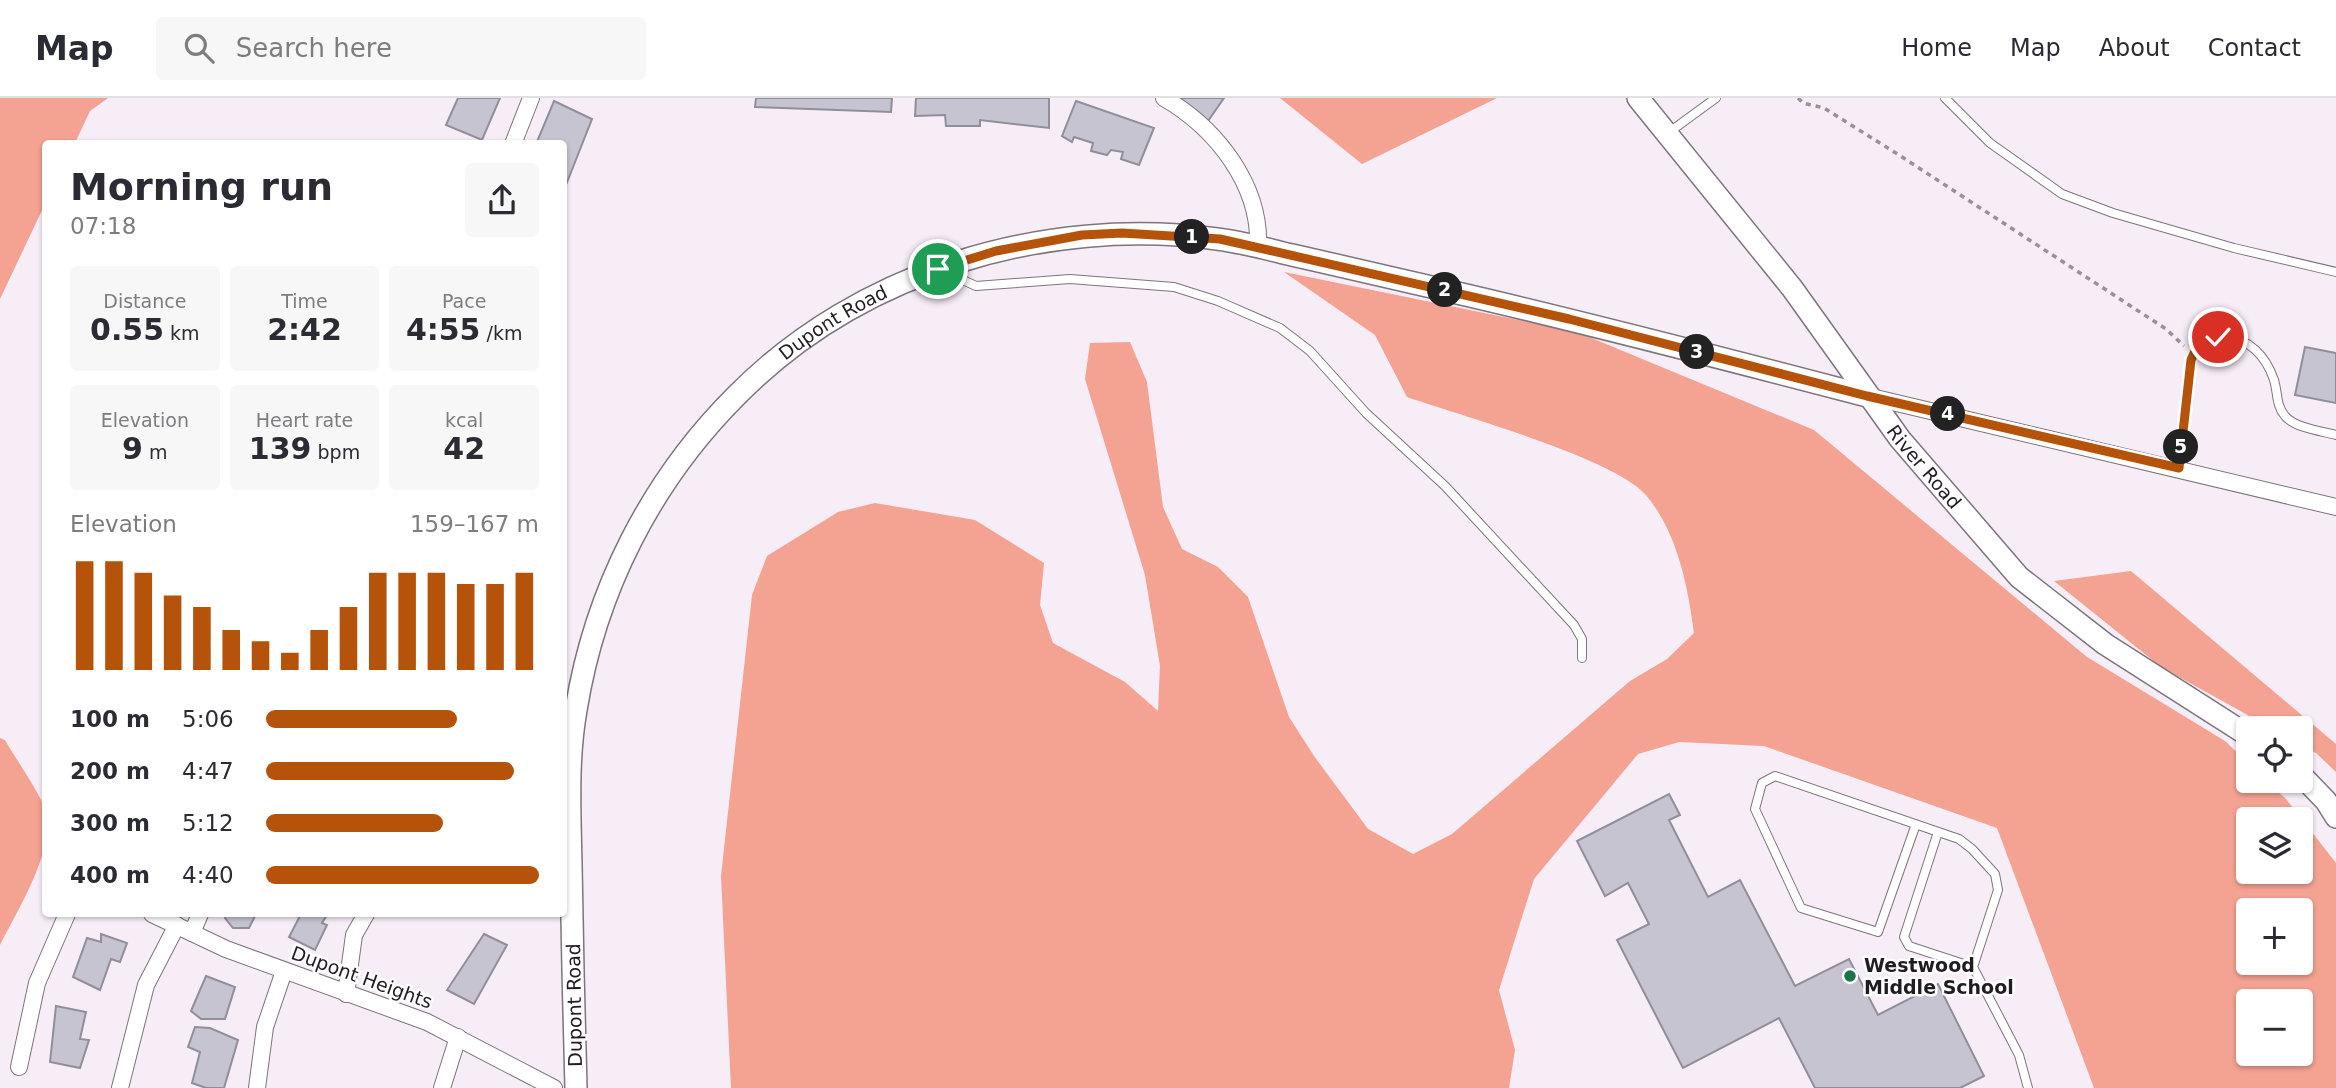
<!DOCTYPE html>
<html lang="en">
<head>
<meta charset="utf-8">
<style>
	:root { --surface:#fff; --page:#f7f7f7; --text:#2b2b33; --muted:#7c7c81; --line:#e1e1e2; --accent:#b45309 }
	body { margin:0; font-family:"DejaVu Sans",sans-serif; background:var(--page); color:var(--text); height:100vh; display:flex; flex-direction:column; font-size:26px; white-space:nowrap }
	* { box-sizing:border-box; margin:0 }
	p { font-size:23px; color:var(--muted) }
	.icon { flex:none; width:38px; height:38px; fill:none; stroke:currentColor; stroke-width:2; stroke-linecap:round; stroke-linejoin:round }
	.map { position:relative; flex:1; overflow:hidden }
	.sheet { position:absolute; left:42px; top:42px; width:525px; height:777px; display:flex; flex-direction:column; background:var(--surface); border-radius:7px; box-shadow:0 2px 5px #0004 }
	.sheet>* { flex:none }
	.buttons { position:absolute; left:2236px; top:618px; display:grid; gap:14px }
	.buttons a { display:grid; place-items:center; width:77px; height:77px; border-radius:7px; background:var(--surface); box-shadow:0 2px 5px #0004; font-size:35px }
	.pin { position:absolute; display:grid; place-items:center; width:60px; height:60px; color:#fff; margin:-30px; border:4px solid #fff; border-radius:50%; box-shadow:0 2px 7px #0007 }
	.km { position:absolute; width:35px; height:35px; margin:-18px; border-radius:50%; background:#222; color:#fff; font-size:19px; line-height:35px; text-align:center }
	.round { display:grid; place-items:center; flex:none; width:74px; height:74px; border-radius:7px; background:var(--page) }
	.headline { display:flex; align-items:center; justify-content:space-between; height:119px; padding:0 28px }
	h1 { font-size:38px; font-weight:800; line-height:52px }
	.stats { display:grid; grid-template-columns:repeat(3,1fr); gap:10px; height:119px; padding:7px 28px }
	.stats div { display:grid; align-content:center; border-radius:7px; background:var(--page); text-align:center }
	.stats b { font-size:30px; font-weight:800 }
	.stats small { font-size:19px; font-weight:400 }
	.stats p { font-size:19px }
	.chart { height:196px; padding:14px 28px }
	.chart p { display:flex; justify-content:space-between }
	.chart svg { width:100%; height:126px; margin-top:7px; stroke:var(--accent); stroke-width:6 }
	ul { padding:0 28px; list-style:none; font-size:23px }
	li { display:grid; grid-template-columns:112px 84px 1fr; align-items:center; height:52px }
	li i { height:18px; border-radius:9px; background:var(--accent) }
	header { display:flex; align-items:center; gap:42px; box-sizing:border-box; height:98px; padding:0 35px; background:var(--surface); border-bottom:2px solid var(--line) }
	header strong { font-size:33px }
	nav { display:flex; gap:38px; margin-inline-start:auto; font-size:24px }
	.search { width:490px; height:63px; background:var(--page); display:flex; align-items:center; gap:18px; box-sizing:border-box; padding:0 24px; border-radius:7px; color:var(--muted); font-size:26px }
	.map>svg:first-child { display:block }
	.forest { fill:#f4a292; fill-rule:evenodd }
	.building { fill:#c5c4d0; stroke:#908e9a; stroke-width:2 }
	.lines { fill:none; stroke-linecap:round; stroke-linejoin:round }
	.lane-casing { stroke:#7d747d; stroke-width:10 }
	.street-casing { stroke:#7d747d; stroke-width:18 }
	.secondary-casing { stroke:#7d747d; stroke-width:24 }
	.path { stroke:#989198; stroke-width:3.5; stroke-dasharray:5 5; stroke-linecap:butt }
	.lane { stroke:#fff; stroke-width:8 }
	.street { stroke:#fff; stroke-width:16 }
	.secondary { stroke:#fff; stroke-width:21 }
	.route-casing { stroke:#fff; stroke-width:14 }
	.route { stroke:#b45309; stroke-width:9 }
	.poi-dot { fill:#1c7549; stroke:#fefefe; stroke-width:2.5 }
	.labels { text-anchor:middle; stroke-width:5; stroke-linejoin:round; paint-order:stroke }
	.street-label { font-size:19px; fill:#201c20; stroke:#fefefe }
	.poi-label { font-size:19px; font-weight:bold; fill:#201c20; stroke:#fefefe; text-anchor:start }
</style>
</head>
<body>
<header>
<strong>Map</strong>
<div class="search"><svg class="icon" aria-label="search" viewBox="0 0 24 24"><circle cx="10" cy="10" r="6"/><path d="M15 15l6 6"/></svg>Search here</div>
<nav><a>Home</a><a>Map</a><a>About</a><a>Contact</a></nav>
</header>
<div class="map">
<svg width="2336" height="990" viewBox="0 0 2336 990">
	<rect width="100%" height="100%" fill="#f7edf7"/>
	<!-- forest -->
	<g class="forest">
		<polygon points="0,0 108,0 90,13 75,45 46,46 45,106 0,201"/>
		<polygon points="1280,0 1497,0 1362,66"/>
		<path d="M1284,174L1577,234L1814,332L2087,559L2225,643L2249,666V682L2266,683L2286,701L2336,765V990H2094L1997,730L1764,648L1679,644L1638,656L1534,781L1499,892L1515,952L1509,990H731L721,778L752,497L767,458L838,414L875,405L975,422L1044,465L1040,507L1053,545L1125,584L1158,613L1160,568L1145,477L1085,281L1090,245L1130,244L1147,284L1163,409L1182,451L1218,469L1248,499L1289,619L1314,658L1368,731L1413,756L1452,736L1630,583L1667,561L1694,535C1688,488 1677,433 1645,396C1613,360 1459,317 1407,299L1375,237ZM2249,721H2301V774H2249ZM2249,812H2301V864H2249ZM2249,903H2301V956H2249Z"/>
		<polygon points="2131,473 2336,646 2336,674 2316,655 2301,647 2301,630 2271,630 2161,569 2054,483"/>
		<path d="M0,640L5,642C15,660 41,696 46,714C55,753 17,813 0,847Z"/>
	</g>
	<!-- building -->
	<g class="building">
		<polygon points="458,0 500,0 482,42 446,27"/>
		<polygon points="756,0 892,0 891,14 755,9"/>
		<polygon points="916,0 1049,0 1049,30 980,22 980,28 946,28 945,17 915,18"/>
		<polygon points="1178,0 1224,0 1208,23"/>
		<polygon points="554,3 592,21 564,92 564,46 536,46"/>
		<polygon points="1076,3 1154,30 1139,67 1121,61 1123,54 1111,52 1107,57 1091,53 1093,45 1074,39 1072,44 1062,38"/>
		<polygon points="2305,249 2336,255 2336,305 2295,297"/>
		<polygon points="1669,696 1680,717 1669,722 1708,799 1740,782 1795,888 1849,861 1878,917 1938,886 1984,978 1960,990 1815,990 1779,920 1683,970 1617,842 1649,826 1628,785 1605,798 1577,743"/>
		<polygon points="227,816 256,816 249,830 233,830 225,820"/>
		<polygon points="301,816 327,817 322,825 327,827 315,852 289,839"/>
		<polygon points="101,836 127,845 120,864 111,861 100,892 73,879 87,840 101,844"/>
		<polygon points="484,836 507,847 474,906 447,892"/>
		<polygon points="206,878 235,889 225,921 201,921 191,913"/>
		<polygon points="56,908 86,914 80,941 89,942 80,970 50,964"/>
		<polygon points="195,929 210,930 238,942 224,990 206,990 192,985 200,954 188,949"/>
	</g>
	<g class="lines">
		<!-- lane casing -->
		<g class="lane-casing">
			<g id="lane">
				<polyline points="1945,0 1990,45 2062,96 2113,115 2234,150 2336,174"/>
				<polyline points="1668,35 1716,0"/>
				<polyline points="943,173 976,188 1070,181 1174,189 1218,203 1280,230 1310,253 1366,315 1445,388 1574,527 1582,541 1582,560"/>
				<path d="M2179,370L2191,262C2197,249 2208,239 2224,239C2249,240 2266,258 2274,282C2278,295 2276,308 2285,318C2295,330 2321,333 2336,337"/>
				<polyline points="1916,726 1878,834 1801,810 1755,711 1762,685 1775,678 1959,741 1972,751 1995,776 1998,792 1973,869 2019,957 2028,990"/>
				<polyline points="1938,734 1904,839 1909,848 1973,869"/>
			</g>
		</g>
		<!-- street casing -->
		<g class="street-casing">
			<g id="street">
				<path d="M1164,0C1216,30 1261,87 1258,149"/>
				<polyline points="513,46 531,0"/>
				<polyline points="1867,298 2336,409"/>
				<polyline points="152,816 226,851 427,924 554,990"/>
				<polyline points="192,835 200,816"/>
				<polyline points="346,896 354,837 366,816"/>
				<polyline points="19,969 37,885 67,816"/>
				<polyline points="120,990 146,887 177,827"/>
				<polyline points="257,990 265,929 284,873"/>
				<polyline points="442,990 458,939"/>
			</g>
		</g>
		<!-- secondary casing -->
		<g class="secondary-casing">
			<g id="secondary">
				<path id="s1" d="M1638,0L1792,190L1900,341L2019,479L2105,546L2249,638"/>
				<polyline points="2301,677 2326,703 2336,719"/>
				<path id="s2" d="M576,990C574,916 572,841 571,767C570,715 567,663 576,612C595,493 651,383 736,298C859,173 1045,118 1217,141C1242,144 1267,151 1292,157C1346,169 1400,182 1453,194C1592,226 1729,262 1867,298"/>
			</g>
		</g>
		<!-- path -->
		<polyline class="path" points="1798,0 1803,5 1824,10 1899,57 2166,231 2184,248"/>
		<!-- lane -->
		<use href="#lane" class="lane"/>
		<!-- street -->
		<use href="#street" class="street"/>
		<!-- secondary -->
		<use href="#secondary" class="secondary"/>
	</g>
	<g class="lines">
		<!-- route casing -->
		<g class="route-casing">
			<polyline id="route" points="938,171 996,153 1082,137 1122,135 1220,141 1569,221 1867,298 2179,370 2191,262 2197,249 2218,239"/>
		</g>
		<!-- route -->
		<use href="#route" class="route"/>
	</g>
	<!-- markers -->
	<circle class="poi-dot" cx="1850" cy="878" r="7"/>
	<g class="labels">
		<!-- street labels -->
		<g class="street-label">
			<text dy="7" stroke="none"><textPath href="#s2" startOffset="859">Dupont Road</textPath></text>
			<text dy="7" stroke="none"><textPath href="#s1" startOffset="467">River Road</textPath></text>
			<text transform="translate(362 879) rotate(20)" y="7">Dupont Heights</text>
			<text transform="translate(574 907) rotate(-91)" y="7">Dupont Road</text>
		</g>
		<!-- poi labels -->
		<g class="poi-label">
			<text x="1864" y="874">Westwood<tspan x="1864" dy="22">Middle School</tspan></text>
		</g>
	</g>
</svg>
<div class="buttons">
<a><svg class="icon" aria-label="locate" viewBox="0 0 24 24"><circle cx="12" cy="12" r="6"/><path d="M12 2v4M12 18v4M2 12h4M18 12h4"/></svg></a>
<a><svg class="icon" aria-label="layers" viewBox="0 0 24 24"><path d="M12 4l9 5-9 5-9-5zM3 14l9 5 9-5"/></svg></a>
<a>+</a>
<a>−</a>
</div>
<div class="pin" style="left:938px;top:171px;background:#1e9e55"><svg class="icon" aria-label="arrive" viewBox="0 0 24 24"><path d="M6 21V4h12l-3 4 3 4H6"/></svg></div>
<div class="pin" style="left:2218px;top:239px;background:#d93025"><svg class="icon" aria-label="check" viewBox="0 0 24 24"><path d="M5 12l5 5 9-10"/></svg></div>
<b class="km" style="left:1192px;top:139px">1</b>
<b class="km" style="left:1445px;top:192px">2</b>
<b class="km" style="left:1697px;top:254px">3</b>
<b class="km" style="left:1948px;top:316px">4</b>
<b class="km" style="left:2181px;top:349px">5</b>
<section class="sheet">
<div class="headline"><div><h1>Morning run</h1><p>07:18</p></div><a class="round"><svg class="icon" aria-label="share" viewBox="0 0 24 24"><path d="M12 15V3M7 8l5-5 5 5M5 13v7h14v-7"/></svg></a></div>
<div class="stats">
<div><p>Distance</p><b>0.55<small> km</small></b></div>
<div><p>Time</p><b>2:42</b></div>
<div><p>Pace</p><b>4:55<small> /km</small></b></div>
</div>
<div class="stats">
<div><p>Elevation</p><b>9<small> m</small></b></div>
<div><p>Heart rate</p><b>139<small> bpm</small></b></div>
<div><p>kcal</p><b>42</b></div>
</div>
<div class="chart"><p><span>Elevation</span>159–167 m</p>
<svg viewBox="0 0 160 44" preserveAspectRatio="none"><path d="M5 44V6M15 44V6M25 44V10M35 44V18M45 44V22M55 44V30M65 44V34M75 44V38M85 44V30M95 44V22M105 44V10M115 44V10M125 44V10M135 44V14M145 44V14M155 44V10"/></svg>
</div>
<ul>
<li><b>100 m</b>5:06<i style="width:70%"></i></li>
<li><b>200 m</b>4:47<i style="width:91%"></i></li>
<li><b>300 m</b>5:12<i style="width:65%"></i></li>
<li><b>400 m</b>4:40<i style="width:100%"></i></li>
</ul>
</section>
</div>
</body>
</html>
